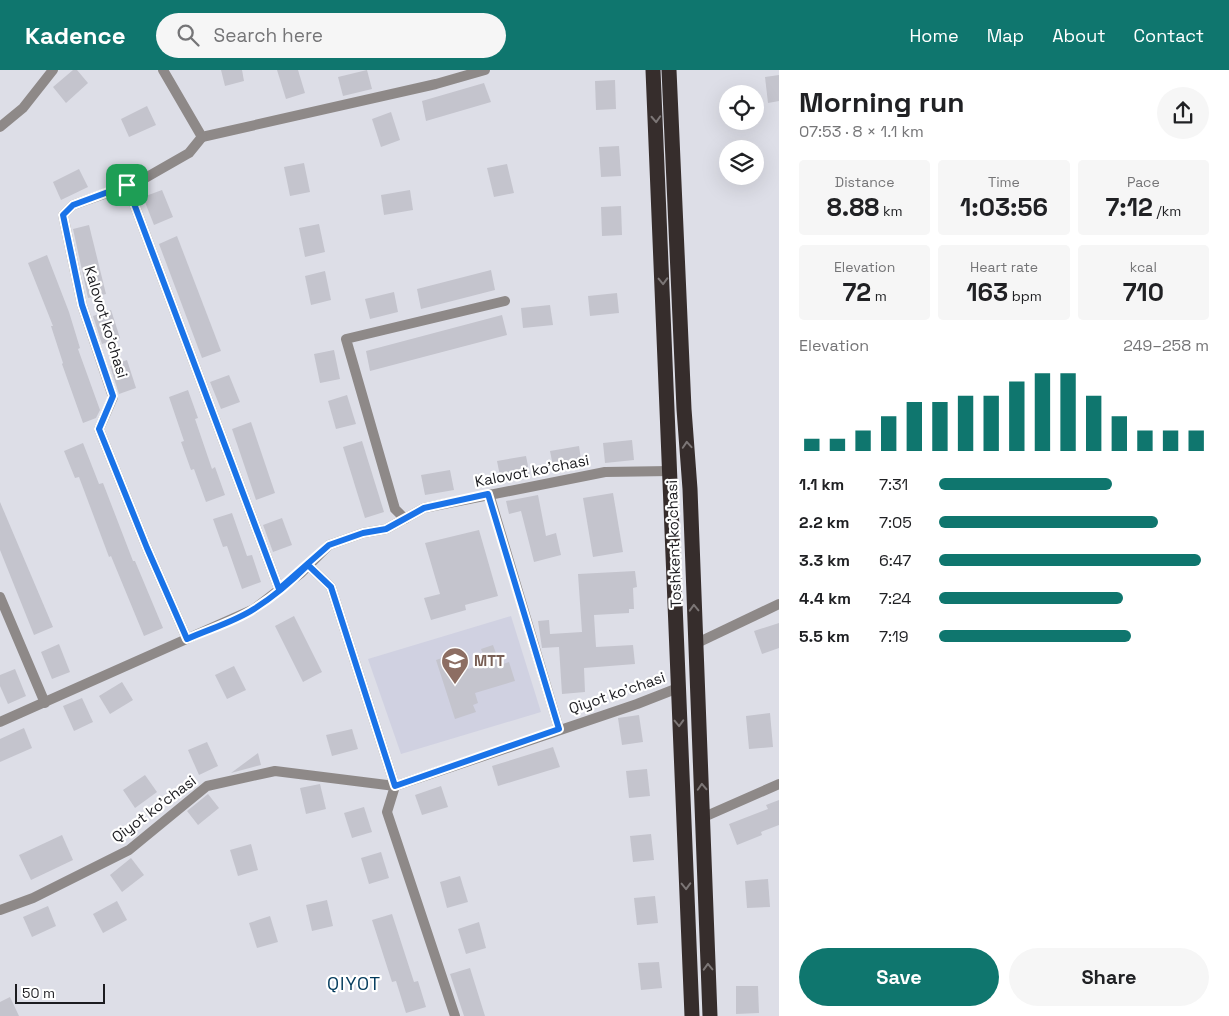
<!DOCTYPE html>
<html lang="en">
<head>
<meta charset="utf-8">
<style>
	:root { --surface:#fff; --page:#f6f6f6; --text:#202124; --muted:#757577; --accent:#0f766e }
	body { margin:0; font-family:"Space Grotesk",sans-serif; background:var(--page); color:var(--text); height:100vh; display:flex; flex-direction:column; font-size:19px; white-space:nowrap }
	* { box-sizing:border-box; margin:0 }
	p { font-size:16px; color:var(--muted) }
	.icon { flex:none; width:28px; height:28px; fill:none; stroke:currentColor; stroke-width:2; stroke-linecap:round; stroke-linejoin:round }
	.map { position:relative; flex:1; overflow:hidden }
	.panel { display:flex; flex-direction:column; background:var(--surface); width:450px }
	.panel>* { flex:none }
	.fabs { position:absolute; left:719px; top:15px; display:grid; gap:10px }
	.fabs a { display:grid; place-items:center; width:45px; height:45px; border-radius:50%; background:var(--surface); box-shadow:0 5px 20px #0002; font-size:25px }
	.scale { position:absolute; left:15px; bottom:12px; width:90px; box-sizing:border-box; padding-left:5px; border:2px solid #1c1c20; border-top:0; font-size:14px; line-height:18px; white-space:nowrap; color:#1c1c20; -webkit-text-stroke:4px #fff; paint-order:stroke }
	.pin { position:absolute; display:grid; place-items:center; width:42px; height:42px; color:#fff; margin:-21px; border-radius:10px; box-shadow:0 2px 8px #0006 }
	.round { display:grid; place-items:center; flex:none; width:52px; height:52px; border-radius:26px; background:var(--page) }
	.headline { display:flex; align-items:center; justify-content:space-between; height:85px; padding:0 20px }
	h1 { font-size:28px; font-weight:700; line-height:38px }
	.stats { display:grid; grid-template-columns:repeat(3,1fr); gap:8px; height:85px; padding:5px 20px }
	.stats div { display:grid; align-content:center; border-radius:5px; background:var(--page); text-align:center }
	.stats b { font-size:25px; font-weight:700 }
	.stats small { font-size:14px; font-weight:400 }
	.stats p { font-size:14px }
	.chart { height:140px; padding:10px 20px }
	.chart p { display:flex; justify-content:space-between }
	.chart svg { width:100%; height:90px; margin-top:5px; stroke:var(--accent); stroke-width:6 }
	.primary-button { display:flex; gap:10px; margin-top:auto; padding:10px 20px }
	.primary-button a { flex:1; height:58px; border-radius:30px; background:var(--accent); color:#fff; font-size:20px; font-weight:700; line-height:58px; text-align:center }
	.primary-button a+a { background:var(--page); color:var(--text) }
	ul { padding:0 20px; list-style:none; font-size:16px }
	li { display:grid; grid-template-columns:80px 60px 1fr; align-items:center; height:38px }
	li i { height:12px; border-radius:6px; background:var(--accent) }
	header { display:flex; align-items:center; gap:30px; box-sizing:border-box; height:70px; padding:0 25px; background:var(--accent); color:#fff }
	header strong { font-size:24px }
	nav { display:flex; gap:28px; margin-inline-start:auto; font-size:18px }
	.search { width:350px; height:45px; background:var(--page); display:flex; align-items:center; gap:12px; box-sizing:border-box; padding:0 18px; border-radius:28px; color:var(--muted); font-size:19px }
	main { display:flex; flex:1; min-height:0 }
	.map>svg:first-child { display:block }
	.built { fill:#d0d1e1 }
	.building { fill:#c4c4cd }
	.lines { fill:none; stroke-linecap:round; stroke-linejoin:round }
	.street { stroke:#8e8988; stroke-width:10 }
	.highway { stroke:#362d2c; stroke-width:15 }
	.oneway { stroke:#7c7676 }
	.route-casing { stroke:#fff; stroke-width:10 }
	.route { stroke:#1a73e8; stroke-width:6 }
	.labels { text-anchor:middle; stroke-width:4.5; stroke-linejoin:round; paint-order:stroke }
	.street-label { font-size:15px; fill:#1c1c20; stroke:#fff }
	.education-label { font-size:15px; font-weight:bold; fill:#785e54; stroke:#fff; text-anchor:start }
	.quarter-label { font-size:18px; letter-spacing:1px; fill:#00395b; stroke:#fff }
</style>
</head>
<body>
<header>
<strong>Kadence</strong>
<div class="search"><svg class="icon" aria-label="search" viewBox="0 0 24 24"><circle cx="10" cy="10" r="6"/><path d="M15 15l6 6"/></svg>Search here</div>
<nav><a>Home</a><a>Map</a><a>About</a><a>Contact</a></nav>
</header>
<main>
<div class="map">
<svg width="779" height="946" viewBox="0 0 779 946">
	<rect width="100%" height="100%" fill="#dddee7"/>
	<!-- built -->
	<polygon class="built" points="511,546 541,642 401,684 368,589"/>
	<!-- building -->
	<g class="building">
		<polygon points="73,0 77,0 88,13 66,33 53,17"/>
		<polygon points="221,0 242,0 244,11 225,16"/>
		<polygon points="277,0 298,0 305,23 286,29"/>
		<polygon points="367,0 372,19 343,26 338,7"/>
		<polygon points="779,5 779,31 768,33 765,7"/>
		<polygon points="615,10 616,39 596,40 595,11"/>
		<polygon points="484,13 491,32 426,51 422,31"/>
		<polygon points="147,36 156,55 129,67 121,49"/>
		<polygon points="391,42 400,70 381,77 372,49"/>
		<polygon points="619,76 621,106 601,107 599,77"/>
		<polygon points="304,93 310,122 290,126 284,97"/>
		<polygon points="507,94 514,123 494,127 487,98"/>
		<polygon points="79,99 88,117 61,130 53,112"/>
		<polygon points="162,120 173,147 154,155 143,127"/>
		<polygon points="410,120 413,140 384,145 381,125"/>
		<polygon points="621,136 622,165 602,166 601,137"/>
		<polygon points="319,154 325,182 305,187 299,158"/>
		<polygon points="89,155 106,224 88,228 73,159"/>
		<polygon points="177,166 221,281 202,288 159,174"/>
		<polygon points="47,185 69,242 80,278 78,279 100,340 96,348 83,353 62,294 63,293 51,256 53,256 28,193"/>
		<polygon points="491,200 495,220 421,239 417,219"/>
		<polygon points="325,201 331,230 311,235 305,206"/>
		<polygon points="394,222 398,242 370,249 365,229"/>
		<polygon points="617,223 619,243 590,246 588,226"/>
		<polygon points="550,235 553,255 523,258 521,238"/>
		<polygon points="111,240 120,268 102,274 93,246"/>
		<polygon points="502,245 507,265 370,301 366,281"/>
		<polygon points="334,280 340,309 320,313 314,284"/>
		<polygon points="127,290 136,318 119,324 110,296"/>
		<polygon points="229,305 240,332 221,339 210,312"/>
		<polygon points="188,320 198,348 195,349 212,399 215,397 225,425 206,432 194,399 191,400 181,372 184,371 169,327"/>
		<polygon points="347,325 356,354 336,359 328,331"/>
		<polygon points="251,352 275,423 256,430 232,359"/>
		<polygon points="632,370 634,390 605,393 603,373"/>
		<polygon points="362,371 384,442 365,448 343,377"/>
		<polygon points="83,373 99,414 103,413 133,491 135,491 163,558 144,566 111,486 109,487 79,407 75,408 64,381"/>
		<polygon points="579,376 582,396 554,401 550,381"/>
		<polygon points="526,386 530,406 501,411 497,391"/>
		<polygon points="450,400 454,420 425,425 421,405"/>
		<polygon points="613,423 623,482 593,487 583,428"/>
		<polygon points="538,425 546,466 556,463 561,485 534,492 521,441 509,444 506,431"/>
		<polygon points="0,432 53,557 34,565 0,480"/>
		<polygon points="232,443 247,486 252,485 261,512 242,519 227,476 223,477 213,449"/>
		<polygon points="282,448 292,475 273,482 263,455"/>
		<polygon points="479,460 498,526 465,535 466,540 431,550 424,528 440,524 425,473"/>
		<polygon points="635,501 637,517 633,518 634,539 629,539 629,543 594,545 596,577 633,575 635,594 584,598 585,622 562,624 559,577 542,578 538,551 549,550 550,564 582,562 578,504"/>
		<polygon points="294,546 322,602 303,612 275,556"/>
		<polygon points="779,553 779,578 762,584 754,561"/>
		<polygon points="59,574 70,602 52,609 41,582"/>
		<polygon points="493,575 500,595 509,592 515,611 475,623 478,633 473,635 476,642 455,649 436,590 457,583 460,592 466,591 468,599 486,593 481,579"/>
		<polygon points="234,596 246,620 227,629 215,605"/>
		<polygon points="15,599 26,626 8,634 0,616 0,605"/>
		<polygon points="122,612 133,630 110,644 99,626"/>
		<polygon points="82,628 93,652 74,661 63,636"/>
		<polygon points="770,643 773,677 749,679 746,646"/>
		<polygon points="639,645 643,672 622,675 618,648"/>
		<polygon points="24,658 32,678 0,692 0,669"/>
		<polygon points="352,659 358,679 332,686 326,665"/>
		<polygon points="207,672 218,696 199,705 188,680"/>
		<polygon points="553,677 560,697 498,716 492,696"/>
		<polygon points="258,683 261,695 231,703"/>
		<polygon points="647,699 650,726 629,728 626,701"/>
		<polygon points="145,705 157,722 135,738 123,720"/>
		<polygon points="320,714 326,739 306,744 300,718"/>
		<polygon points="441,716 448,737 422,745 415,725"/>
		<polygon points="208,724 219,738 198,755 187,741"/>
		<polygon points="779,730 779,755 761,762 762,765 737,775 729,754 768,739 766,735"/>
		<polygon points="364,737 372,762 352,768 344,743"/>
		<polygon points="651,764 654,790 633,792 630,766"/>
		<polygon points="62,765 73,790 31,810 19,785"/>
		<polygon points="251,774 258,800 238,806 230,780"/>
		<polygon points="381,782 389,808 369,814 361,788"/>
		<polygon points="131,788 144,805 122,822 110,805"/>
		<polygon points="460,806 468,832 447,838 440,812"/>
		<polygon points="768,809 770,837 747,838 745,811"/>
		<polygon points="655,826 658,853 637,855 634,828"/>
		<polygon points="327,830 333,856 312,861 306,835"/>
		<polygon points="117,831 127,850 103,863 93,844"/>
		<polygon points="48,836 56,856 32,867 23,847"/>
		<polygon points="392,844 414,912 418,911 426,937 406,943 396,911 392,912 372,850"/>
		<polygon points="270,846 278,872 257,878 249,853"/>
		<polygon points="479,852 486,878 466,884 458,859"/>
		<polygon points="659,892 662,918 641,920 638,893"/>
		<polygon points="470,898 485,946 464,946 450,904"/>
		<polygon points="736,916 758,916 759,943 736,944"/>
		<polygon points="10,927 19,946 0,946 0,932"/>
	</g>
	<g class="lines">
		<!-- street -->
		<g class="street">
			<polyline points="163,0 202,67 436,14 485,0"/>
			<polyline points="0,57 23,38 53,0"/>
			<polyline points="127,115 279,519"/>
			<polyline points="489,424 559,659"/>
			<polyline points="405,449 395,439 346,269 505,231"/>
			<polyline points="0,527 45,633"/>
			<polyline points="187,569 147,478 99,359 113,327 82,235 63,145 73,135 140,111 189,83 202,67"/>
			<polyline points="695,574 779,534"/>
			<polyline points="0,652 254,539 301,503 329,475 363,463 386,459 424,438 605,402 670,401"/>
			<polyline points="704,747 779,714"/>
			<polyline points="0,840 33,828 129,780 207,716 275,701 395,716 331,517 308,495"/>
			<polyline points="455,946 387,742 395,716 637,634 678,618"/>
		</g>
		<!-- highway -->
		<g class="highway">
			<polyline points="653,0 692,946"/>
			<polyline points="669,0 684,339 690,419 710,946"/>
		</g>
	</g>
	<!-- one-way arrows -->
	<defs><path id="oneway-chevron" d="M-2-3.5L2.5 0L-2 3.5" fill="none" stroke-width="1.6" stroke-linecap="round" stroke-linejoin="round" transform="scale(1.25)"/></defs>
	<g class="oneway">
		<use href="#oneway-chevron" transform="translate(656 49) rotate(87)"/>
		<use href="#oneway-chevron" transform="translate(663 211) rotate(88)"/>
		<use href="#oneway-chevron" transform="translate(687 375) rotate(-94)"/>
		<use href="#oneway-chevron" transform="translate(694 538) rotate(-92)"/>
		<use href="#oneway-chevron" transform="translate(679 653) rotate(88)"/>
		<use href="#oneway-chevron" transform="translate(702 717) rotate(-93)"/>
		<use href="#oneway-chevron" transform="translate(686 816) rotate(88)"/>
		<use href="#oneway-chevron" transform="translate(708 897) rotate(-92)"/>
	</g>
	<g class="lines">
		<!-- route casing -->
		<g class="route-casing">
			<path id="route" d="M127,115L73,135L63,145L82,235L113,326L99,359L147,478L187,569C209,559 234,552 254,539C273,527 292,511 308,495L331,517L395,716L559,659L488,424L424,438L386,459L363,463L329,475L279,519L127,115"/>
		</g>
		<!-- route -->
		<use href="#route" class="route"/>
	</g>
	<!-- icons -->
	<defs>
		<g id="school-pin" transform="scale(1.4375)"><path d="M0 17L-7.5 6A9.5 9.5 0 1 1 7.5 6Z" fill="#8d6e63" stroke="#fff"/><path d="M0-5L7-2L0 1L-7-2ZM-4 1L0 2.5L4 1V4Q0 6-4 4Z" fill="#fff"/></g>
	</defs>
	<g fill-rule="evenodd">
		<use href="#school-pin" x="455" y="591"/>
	</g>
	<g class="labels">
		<!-- street labels -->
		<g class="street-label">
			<text transform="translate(106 252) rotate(73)" y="5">Kalovot ko'chasi</text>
			<text transform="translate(532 401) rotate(-11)" y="5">Kalovot ko'chasi</text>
			<text transform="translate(674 474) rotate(-92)" y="5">Toshkent ko'chasi</text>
			<text transform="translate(617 623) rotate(-19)" y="5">Qiyot ko'chasi</text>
			<text transform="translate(154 739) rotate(-37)" y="5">Qiyot ko'chasi</text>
		</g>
		<!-- education labels -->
		<g class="education-label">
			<text x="474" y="596">MTT</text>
		</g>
		<!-- quarter labels -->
		<g class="quarter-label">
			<text x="354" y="920">QIYOT</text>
		</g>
	</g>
</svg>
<div class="fabs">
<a><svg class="icon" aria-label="locate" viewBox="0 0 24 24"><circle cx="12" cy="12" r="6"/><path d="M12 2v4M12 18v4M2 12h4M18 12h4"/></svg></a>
<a><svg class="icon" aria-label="layers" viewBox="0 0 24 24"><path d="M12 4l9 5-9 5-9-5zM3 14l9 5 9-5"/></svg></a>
</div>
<div class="scale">50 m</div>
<div class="pin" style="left:127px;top:115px;background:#1e9e55"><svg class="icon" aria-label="arrive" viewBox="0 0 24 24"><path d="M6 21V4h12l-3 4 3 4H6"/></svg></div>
</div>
<section class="panel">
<div class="headline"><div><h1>Morning run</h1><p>07:53 · 8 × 1.1 km</p></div><a class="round"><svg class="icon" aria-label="share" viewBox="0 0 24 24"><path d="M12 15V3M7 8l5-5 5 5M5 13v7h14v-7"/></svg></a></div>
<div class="stats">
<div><p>Distance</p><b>8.88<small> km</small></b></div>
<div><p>Time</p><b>1:03:56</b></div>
<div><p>Pace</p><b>7:12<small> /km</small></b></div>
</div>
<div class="stats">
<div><p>Elevation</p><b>72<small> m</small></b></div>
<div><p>Heart rate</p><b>163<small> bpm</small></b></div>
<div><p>kcal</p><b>710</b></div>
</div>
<div class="chart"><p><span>Elevation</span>249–258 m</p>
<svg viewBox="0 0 160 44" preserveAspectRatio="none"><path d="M5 44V38M15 44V38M25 44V34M35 44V27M45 44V20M55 44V20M65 44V17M75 44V17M85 44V10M95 44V6M105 44V6M115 44V17M125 44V27M135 44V34M145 44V34M155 44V34"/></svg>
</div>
<ul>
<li><b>1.1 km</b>7:31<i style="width:64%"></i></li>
<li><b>2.2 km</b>7:05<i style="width:81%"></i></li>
<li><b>3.3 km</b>6:47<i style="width:97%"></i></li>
<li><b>4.4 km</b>7:24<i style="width:68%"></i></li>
<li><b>5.5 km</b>7:19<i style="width:71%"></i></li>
</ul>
<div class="primary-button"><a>Save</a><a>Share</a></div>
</section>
</main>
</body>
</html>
